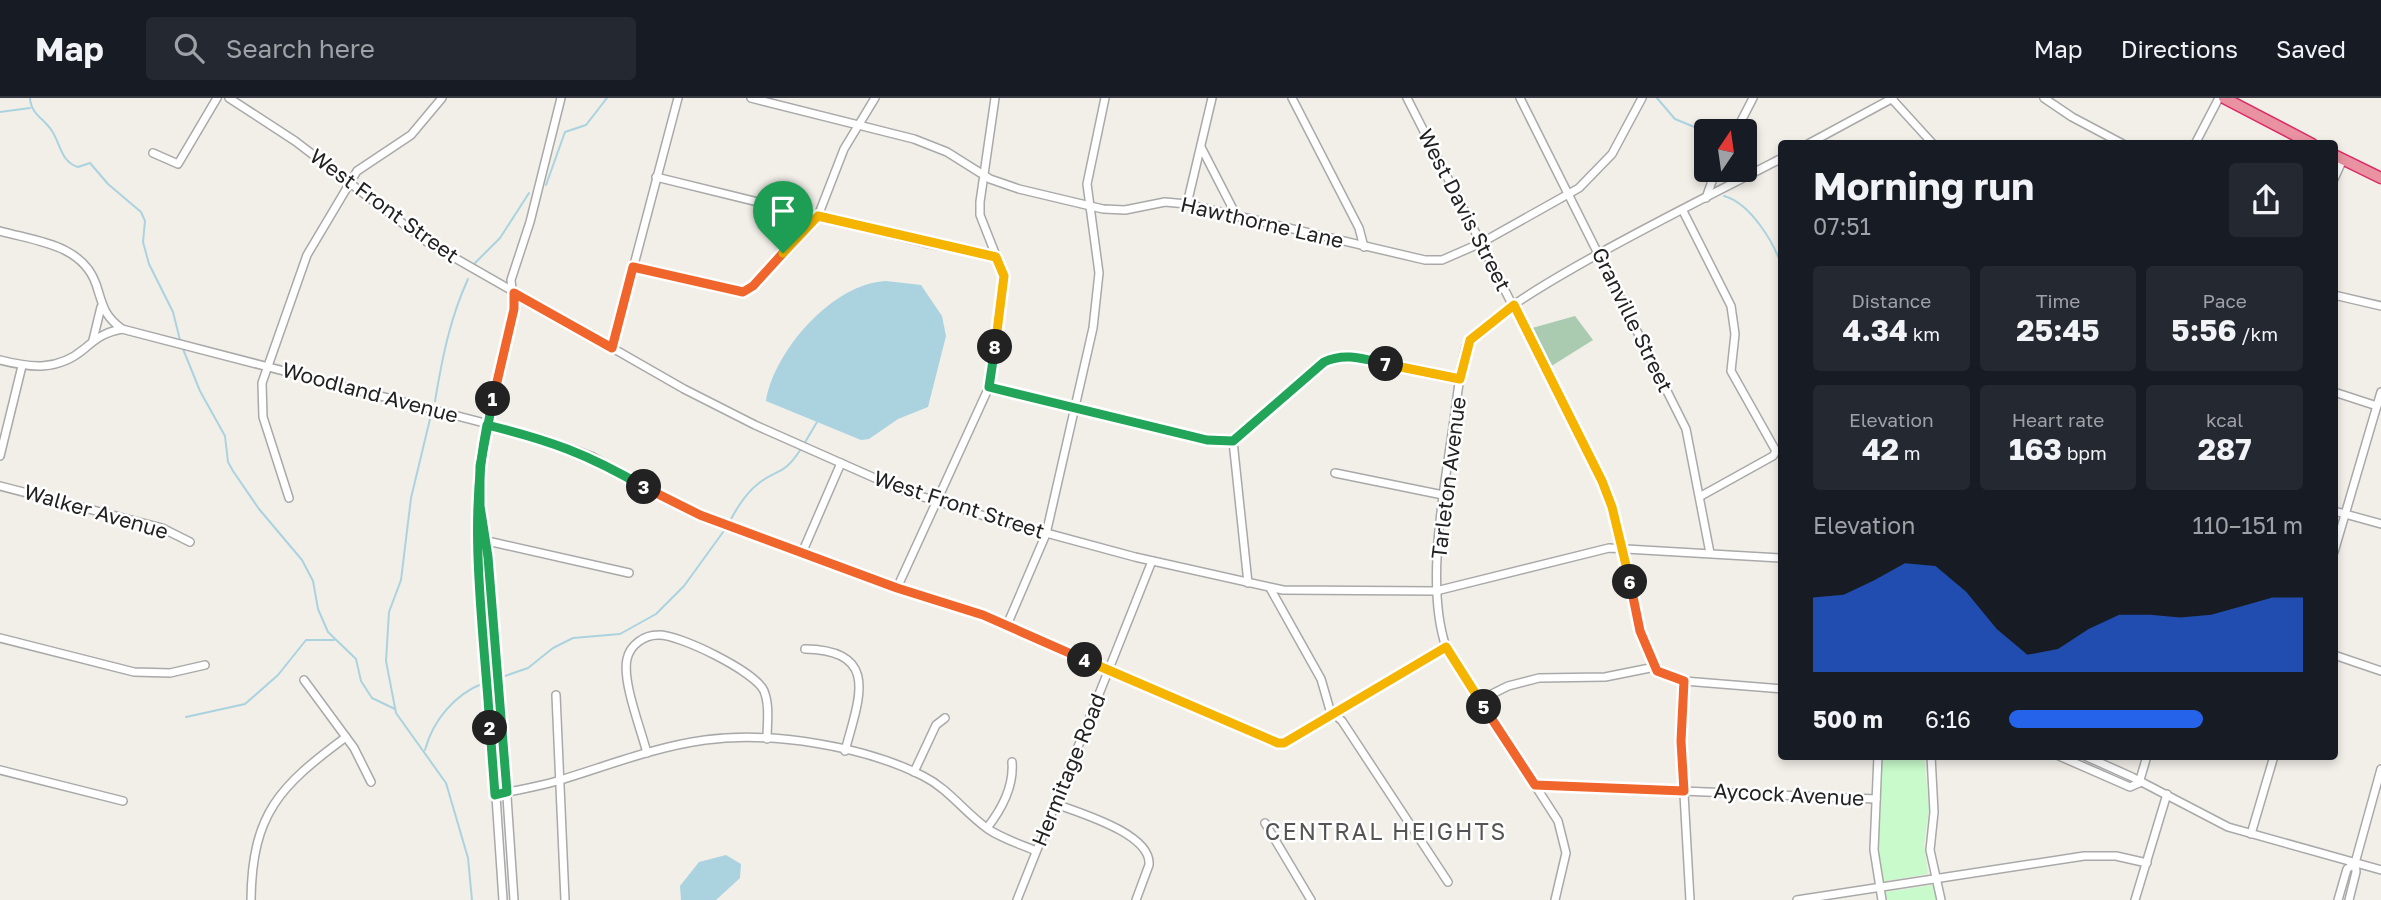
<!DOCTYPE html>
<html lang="en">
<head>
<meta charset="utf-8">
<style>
	:root { --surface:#171b24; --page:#242831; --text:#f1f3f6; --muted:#9ea1a6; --line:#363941; --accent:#2563eb }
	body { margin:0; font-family:"Golos Text",sans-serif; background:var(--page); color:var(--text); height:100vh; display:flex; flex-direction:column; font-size:26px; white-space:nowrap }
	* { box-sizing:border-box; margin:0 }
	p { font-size:23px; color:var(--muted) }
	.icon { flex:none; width:38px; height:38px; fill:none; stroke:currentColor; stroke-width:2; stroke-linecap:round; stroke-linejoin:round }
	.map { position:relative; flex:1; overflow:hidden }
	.drawer { position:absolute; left:1778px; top:42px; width:560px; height:620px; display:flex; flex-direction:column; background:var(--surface); border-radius:7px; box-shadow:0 4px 10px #0003 }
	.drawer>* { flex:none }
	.needle { width:46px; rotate:13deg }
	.fabs { position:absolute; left:1694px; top:21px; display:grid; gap:14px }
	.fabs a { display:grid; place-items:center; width:63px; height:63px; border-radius:7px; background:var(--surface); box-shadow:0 4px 10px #0003; font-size:35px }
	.pin { position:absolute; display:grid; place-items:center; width:60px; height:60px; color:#fff; margin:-72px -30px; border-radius:50% 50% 50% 0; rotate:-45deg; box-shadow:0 0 7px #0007 }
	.pin .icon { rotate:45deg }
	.km { position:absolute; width:35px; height:35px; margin:-18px; border-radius:50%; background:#222; color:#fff; font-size:19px; line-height:35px; text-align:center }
	.round { display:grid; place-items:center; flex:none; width:74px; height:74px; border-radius:7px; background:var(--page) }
	.overview { display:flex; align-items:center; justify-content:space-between; height:119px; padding:0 35px }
	h1 { font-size:38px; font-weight:700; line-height:52px }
	.figures { display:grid; grid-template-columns:repeat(3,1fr); gap:10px; height:119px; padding:7px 35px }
	.figures div { display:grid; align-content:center; border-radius:7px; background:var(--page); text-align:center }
	.figures b { font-size:30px; font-weight:700 }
	.figures small { font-size:19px; font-weight:400 }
	.figures p { font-size:19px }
	.chart { height:196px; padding:14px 35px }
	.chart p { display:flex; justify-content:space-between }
	.chart svg { width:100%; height:126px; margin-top:7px; fill:var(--accent); opacity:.7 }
	ul { padding:0 35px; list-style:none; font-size:23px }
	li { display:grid; grid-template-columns:112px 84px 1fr; align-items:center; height:52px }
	li i { height:18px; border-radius:9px; background:var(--accent) }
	header { display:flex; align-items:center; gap:42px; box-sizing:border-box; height:98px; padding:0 35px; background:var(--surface); border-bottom:2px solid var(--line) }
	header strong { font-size:33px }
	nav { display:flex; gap:38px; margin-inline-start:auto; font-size:24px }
	.search { width:490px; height:63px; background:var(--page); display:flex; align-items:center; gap:18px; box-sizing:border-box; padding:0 24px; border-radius:7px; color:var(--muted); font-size:26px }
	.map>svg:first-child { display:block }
	.cemetery { fill:#aacbaf }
	.park { fill:#c8facc }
	.water { fill:#aad3df }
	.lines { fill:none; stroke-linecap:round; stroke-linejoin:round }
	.stream { stroke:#aad3df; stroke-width:2 }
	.minor-casing { stroke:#a9a9a9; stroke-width:10 }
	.highway-casing { stroke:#dc2a67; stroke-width:13 }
	.minor { stroke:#fff; stroke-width:7 }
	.highway { stroke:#e892a2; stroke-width:10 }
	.split-1-casing { stroke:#fff; stroke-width:14 }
	.split-2-casing { stroke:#fff; stroke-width:14 }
	.split-3-casing { stroke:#fff; stroke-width:14 }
	.split-4-casing { stroke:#fff; stroke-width:14 }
	.split-5-casing { stroke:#fff; stroke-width:14 }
	.split-6-casing { stroke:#fff; stroke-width:14 }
	.split-7-casing { stroke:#fff; stroke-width:14 }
	.split-8-casing { stroke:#fff; stroke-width:14 }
	.split-9-casing { stroke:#fff; stroke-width:14 }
	.split-1 { stroke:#f0652b; stroke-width:9 }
	.split-2 { stroke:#22a559; stroke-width:9 }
	.split-3 { stroke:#22a559; stroke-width:9 }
	.split-4 { stroke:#f0652b; stroke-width:9 }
	.split-5 { stroke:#f5b400; stroke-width:9 }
	.split-6 { stroke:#f0652b; stroke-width:9 }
	.split-7 { stroke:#f5b400; stroke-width:9 }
	.split-8 { stroke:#22a559; stroke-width:9 }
	.split-9 { stroke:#f5b400; stroke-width:9 }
	.labels { text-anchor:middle; stroke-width:5; stroke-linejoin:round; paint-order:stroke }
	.street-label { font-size:21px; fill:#222; stroke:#fff }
	.neighbourhood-label { font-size:23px; letter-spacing:2px; fill:#555; stroke:#fff }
</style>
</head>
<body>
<header>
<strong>Map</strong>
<div class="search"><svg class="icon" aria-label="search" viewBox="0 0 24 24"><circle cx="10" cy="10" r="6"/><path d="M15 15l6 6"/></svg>Search here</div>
<nav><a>Map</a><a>Directions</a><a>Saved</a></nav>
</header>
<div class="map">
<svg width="2381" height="802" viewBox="0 0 2381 802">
	<rect width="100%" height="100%" fill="#f2efe9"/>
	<!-- cemetery -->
	<polygon class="cemetery" points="1575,218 1593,242 1545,272 1525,232"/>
	<!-- park -->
	<g class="park">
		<polygon points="1883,658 1924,658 1929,711 1924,746 1928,776 1881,784 1874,752"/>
		<polygon points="1933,787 1937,802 1886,802 1884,794"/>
	</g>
	<!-- water -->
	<g class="water">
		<path d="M886,183L921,187L942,218L946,238L928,309L898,321L869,341L861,342L766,303C774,253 833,185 886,183Z"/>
		<polygon points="726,757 741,766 740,780 716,802 681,802 680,788 699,764"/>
	</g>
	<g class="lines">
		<!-- stream -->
		<g class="stream">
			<path d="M30,0C31,17 44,20 52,33C60,45 61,64 78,69L90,65L108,86L141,114L145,123L143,144L149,166L173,214L180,242"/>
			<polyline points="1657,0 1675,21 1704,33"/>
			<polyline points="0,14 30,10"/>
			<polyline points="546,87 565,34 586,27 607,0"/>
			<path d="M1724,98C1750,105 1775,145 1782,170"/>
			<polyline points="475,165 500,140 529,95"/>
			<polyline points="183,251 200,293 225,338 228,364 233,373 259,411 302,462 313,483 318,511 328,534 356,561 361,583 372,600 395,611"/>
			<path d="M435,303C442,261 450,220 468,181"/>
			<polyline points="430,321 411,400 401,482 389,514 386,563 396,615 446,685 468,760 472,802"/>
			<polyline points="804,346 817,324"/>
			<path d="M729,425C736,411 746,395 759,385C779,370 783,378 801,351"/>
			<polyline points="502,579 528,570 553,550 573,540 620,536 656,516 684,488 726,430"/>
			<polyline points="186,619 245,606 278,577 306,542 334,542"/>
			<path d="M425,652C433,622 455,596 484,585"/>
		</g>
		<!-- minor casing -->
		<g class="minor-casing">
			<g id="minor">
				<polyline points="229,0 295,43 427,144 684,291 755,327 904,393 991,420 1135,459 1283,492 1436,493 1609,450 1782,460"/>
				<polyline points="751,0 914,41 947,54 990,81 1019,91 1103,111 1125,112 1165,104 1187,106 1425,162 1442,162 1481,145 1579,90 1612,56 1642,0"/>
				<polyline points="1292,0 1359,130 1364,149"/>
				<path d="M1407,0L1602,383C1626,444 1626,515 1657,573L1684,583L1782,591"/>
				<polyline points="1520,0 1686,331 1710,455"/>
				<polyline points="1891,0 1933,46"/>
				<polyline points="2044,0 2072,19 2123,46"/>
				<polyline points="1736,33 1753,0"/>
				<polyline points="1808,46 1893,0"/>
				<polyline points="2195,46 2219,0"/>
				<polyline points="1201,49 1237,119"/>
				<polyline points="153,55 178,66 217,0"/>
				<polyline points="656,79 925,145 996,159"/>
				<polyline points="2334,81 2343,61"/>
				<polyline points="1706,100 1716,72"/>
				<polyline points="1187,106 1212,0"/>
				<polyline points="1683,113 1731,208 1735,236 1731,273 1776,353 1773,358 1701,398"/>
				<path d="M0,133C35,143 82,146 96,186C103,207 103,217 122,231"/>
				<polyline points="633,169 736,194 749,192 818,118 844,51 875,0"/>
				<polyline points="2334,197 2381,208"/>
				<polyline points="93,242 101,209"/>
				<polyline points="612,250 678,0"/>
				<path d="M0,262C31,270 58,273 84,251C97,240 105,234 122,231L542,340L593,359L656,397L700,417L897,490L983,517L1272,644L1284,645L1446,549"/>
				<polyline points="989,289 1207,342 1233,343 1324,264 1334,259 1352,258 1460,281"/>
				<polyline points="2334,294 2377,308"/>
				<polyline points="1233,343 1248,485"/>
				<polyline points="0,358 22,268"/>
				<polyline points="1335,375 1443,397"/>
				<polyline points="0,388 162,430 190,444"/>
				<polyline points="289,400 263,319 262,285 307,157 357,73 411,37 442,0"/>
				<polyline points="2334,413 2381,426"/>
				<polyline points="483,428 498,566 514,802"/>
				<polyline points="483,442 629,475"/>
				<polyline points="2334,454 2381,294"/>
				<polyline points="802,455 841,365"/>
				<polyline points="897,490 989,289 1004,178 980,117 980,104 995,0"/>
				<polyline points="1270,490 1321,581 1330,612 1342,623 1448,784"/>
				<polyline points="1007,527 1046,436 1093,230 1099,175 1087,86 1105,0"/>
				<polyline points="0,540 134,574 170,575 205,567"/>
				<path d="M805,551C882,552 858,603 845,653"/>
				<polyline points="2334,557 2381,573"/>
				<polyline points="304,582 354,650 371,684"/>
				<polyline points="1684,583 1681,643 1690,802"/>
				<polyline points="556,597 565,802"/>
				<polyline points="1480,602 1508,588 1539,580 1605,579 1655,569"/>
				<path d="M647,655C641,631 622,584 627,561C630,547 644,537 658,537C679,536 756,574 764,593C770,608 767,626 767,641"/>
				<polyline points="1878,658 1874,752 1882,802"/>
				<polyline points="1931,658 1934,714 1930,752 1941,802"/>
				<polyline points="2059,658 2130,689 2139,685"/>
				<polyline points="2085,658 2132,679 2228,729 2381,772"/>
				<polyline points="0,672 123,703"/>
				<polyline points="914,674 936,627 945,620"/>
				<polyline points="2139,685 2147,658"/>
				<polyline points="1535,687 1876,701"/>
				<path d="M495,697C516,692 537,689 557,683C607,668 654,649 705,642C771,633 864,648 923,678C949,691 964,714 988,731C1003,741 1020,746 1036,753"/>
				<path d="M1056,706C1080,715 1152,736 1149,767L1136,802"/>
				<polyline points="1265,725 1311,802"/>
				<path d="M987,730C1002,711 1014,688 1012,664"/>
				<polyline points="2251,736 2274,658"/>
				<path d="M251,802C252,715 280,688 346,639"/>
				<polyline points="503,802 480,462 479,385 487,327 514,211 511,182 530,124 561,0"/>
				<polyline points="1017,802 1152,463"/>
				<path d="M1555,802L1566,755L1558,723L1446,549C1425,487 1444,393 1453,329C1457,303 1459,275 1466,249C1486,205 1726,90 1782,60"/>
				<polyline points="1797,802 2084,758 2116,758 2147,765"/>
				<polyline points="2135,802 2167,696"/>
				<polyline points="2338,802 2347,771 2355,765"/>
				<polyline points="2349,802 2356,774 2355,765 2381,671"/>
			</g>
		</g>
		<!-- highway casing -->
		<g class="highway-casing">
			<g id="highway">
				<polyline points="2224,0 2312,46"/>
				<polyline points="2334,57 2381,80"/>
			</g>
		</g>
		<!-- minor -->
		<use href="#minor" class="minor"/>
		<!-- highway -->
		<use href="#highway" class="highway"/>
	</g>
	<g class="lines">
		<!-- split-1 casing -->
		<g class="split-1-casing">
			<polyline id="split-1" points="493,301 514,211 514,195 612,250 633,169 743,194 753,188 783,155"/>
		</g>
		<!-- split-2 casing -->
		<g class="split-2-casing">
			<polyline id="split-2" points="490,630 495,697 507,694 488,459 480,408 480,368 493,301"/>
		</g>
		<!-- split-3 casing -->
		<g class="split-3-casing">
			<path id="split-3" d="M490,630C484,531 467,425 487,327C549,342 588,356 644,389"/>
		</g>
		<!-- split-4 casing -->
		<g class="split-4-casing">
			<polyline id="split-4" points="644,389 700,417 897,490 983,517 1085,562"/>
		</g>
		<!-- split-5 casing -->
		<g class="split-5-casing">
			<polyline id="split-5" points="1085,562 1278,645 1284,645 1446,549 1484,609"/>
		</g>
		<!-- split-6 casing -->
		<g class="split-6-casing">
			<polyline id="split-6" points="1484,609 1535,687 1684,693 1681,643 1684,583 1657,573 1640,533 1630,484"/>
		</g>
		<!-- split-7 casing -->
		<g class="split-7-casing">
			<polyline id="split-7" points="1386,266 1460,281 1470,242 1514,207 1602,383 1612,409 1630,484"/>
		</g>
		<!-- split-8 casing -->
		<g class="split-8-casing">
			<path id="split-8" d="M995,249L989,289L1207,342L1233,343L1324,264C1345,254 1364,261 1386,266"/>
		</g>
		<!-- split-9 casing -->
		<g class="split-9-casing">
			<polyline id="split-9" points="783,155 818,118 996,159 1004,178 995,249"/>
		</g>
		<!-- split-1 -->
		<use href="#split-1" class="split-1"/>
		<!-- split-2 -->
		<use href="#split-2" class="split-2"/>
		<!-- split-3 -->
		<use href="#split-3" class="split-3"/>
		<!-- split-4 -->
		<use href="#split-4" class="split-4"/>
		<!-- split-5 -->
		<use href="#split-5" class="split-5"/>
		<!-- split-6 -->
		<use href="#split-6" class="split-6"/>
		<!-- split-7 -->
		<use href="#split-7" class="split-7"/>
		<!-- split-8 -->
		<use href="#split-8" class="split-8"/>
		<!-- split-9 -->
		<use href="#split-9" class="split-9"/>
	</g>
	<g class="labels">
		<!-- street labels -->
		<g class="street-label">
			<text transform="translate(384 108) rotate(36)" y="7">West Front Street</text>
			<text transform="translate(1464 112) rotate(63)" y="7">West Davis Street</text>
			<text transform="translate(1262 125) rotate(13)" y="7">Hawthorne Lane</text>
			<text transform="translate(1632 222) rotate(64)" y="7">Granville Street</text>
			<text transform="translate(370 295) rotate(15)" y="7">Woodland Avenue</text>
			<text transform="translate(1449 380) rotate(-83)" y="7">Tarleton Avenue</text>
			<text transform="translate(959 407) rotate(18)" y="7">West Front Street</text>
			<text transform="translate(96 414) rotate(16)" y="7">Walker Avenue</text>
			<text transform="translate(1069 672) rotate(-68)" y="7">Hermitage Road</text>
			<text transform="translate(1789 697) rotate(3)" y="7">Aycock Avenue</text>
		</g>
		<!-- neighbourhood labels -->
		<g class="neighbourhood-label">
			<text x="1386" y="742">CENTRAL HEIGHTS</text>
		</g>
	</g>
</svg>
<div class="fabs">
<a><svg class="needle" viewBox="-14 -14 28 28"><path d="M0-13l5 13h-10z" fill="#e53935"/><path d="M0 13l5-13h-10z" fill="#9ea1a6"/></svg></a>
</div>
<div class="pin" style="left:783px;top:155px;background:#1e9e55"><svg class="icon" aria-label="arrive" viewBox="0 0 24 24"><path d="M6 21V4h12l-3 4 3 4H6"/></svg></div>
<b class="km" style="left:493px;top:301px">1</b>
<b class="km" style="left:490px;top:630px">2</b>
<b class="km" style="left:644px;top:389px">3</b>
<b class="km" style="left:1085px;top:562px">4</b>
<b class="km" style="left:1484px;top:609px">5</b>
<b class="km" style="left:1630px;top:484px">6</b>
<b class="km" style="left:1386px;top:266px">7</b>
<b class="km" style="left:995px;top:249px">8</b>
<section class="drawer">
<div class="overview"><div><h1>Morning run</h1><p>07:51</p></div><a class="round"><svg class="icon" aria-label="share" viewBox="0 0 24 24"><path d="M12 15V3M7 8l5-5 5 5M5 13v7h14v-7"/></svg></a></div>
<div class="figures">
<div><p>Distance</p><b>4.34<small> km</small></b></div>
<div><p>Time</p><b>25:45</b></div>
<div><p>Pace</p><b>5:56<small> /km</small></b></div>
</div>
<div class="figures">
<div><p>Elevation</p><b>42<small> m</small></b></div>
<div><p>Heart rate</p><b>163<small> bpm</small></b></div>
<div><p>kcal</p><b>287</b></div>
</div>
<div class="chart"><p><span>Elevation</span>110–151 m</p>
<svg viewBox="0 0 160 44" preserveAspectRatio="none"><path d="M0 44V18L10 17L20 12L30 6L40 7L50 16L60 29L70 38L80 36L90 29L100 24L110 24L120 25L130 24L140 21L150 18L160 18V44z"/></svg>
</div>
<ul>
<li><b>500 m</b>6:16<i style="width:66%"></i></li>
</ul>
</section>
</div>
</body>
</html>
